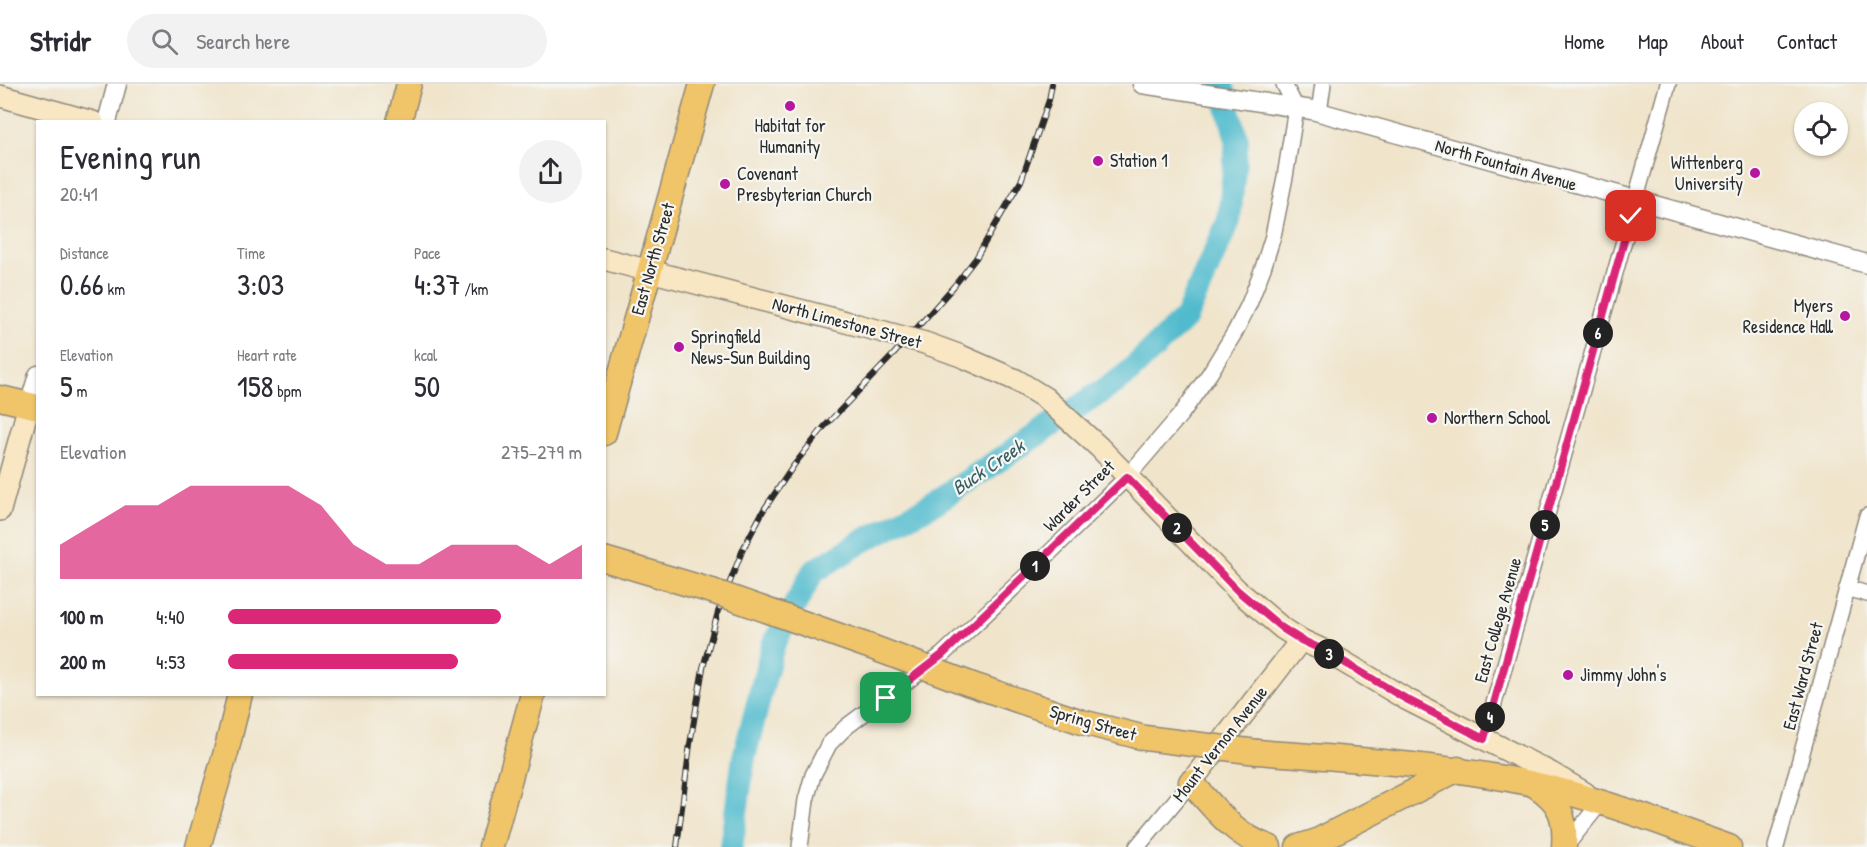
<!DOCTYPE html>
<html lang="en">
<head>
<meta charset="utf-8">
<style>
	:root { --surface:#fff; --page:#f2f2f3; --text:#2b2b33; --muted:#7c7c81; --line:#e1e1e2; --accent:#db2777 }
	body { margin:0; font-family:"Patrick Hand",sans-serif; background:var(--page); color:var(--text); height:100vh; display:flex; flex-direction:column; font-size:22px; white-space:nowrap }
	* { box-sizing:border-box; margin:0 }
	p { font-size:20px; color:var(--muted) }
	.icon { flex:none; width:33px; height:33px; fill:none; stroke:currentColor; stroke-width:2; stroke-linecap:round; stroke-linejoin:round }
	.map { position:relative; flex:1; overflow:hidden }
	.panel { position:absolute; left:36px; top:36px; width:570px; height:576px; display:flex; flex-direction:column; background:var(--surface); border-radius:0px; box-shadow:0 2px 4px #0004 }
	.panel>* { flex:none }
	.buttons { position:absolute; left:1794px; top:18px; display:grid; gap:12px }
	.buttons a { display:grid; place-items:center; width:54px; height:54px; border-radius:50%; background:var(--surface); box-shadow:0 2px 4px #0004; font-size:30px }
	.pin { position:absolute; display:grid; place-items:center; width:51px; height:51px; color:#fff; margin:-26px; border-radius:12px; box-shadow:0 3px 9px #0006 }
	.km { position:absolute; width:30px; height:30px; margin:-15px; border-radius:50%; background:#222; color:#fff; font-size:16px; line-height:30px; text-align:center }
	.round { display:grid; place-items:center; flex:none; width:63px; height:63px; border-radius:32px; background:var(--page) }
	.headline { display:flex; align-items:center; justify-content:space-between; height:102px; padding:0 24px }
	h1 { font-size:33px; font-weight:600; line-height:45px }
	.figures { display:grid; grid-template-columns:repeat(3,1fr); gap:9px; height:102px; padding:6px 24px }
	.figures div { display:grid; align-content:center }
	.figures b { font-size:30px; font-weight:600 }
	.figures small { font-size:16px; font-weight:400 }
	.figures p { font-size:16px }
	.chart { height:168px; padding:12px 24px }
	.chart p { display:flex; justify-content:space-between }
	.chart svg { width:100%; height:108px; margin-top:6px; fill:var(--accent); opacity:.7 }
	ul { padding:0 24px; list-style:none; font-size:20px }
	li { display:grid; grid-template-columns:96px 72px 1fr; align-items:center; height:45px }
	li i { height:15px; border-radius:8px; background:var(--accent) }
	header { display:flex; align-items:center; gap:36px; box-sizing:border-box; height:84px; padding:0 30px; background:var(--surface); border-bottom:2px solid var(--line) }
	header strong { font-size:28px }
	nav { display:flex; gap:33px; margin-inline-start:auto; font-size:21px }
	.search { width:420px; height:54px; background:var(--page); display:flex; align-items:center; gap:15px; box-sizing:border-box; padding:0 21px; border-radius:33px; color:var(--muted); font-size:22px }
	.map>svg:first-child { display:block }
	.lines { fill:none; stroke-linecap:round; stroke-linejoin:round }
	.river { stroke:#51bbcd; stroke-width:24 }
	.minor-casing { stroke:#8e887b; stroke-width:18 }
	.tertiary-casing { stroke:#8e887b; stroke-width:21 }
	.secondary-casing { stroke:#8e887b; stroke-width:24 }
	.primary-casing { stroke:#8e887b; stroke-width:27 }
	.minor { stroke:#fff; stroke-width:15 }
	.tertiary { stroke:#fff; stroke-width:18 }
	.secondary { stroke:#f9e7c3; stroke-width:21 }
	.primary { stroke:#f0c469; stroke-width:24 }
	.rail-casing { stroke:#2b2b2b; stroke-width:6 }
	.rail { stroke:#f6f6f2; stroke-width:4; stroke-dasharray:11; stroke-linecap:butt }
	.secondary-bridge-casing { stroke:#8e887b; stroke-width:24; stroke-linecap:butt }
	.primary-bridge-casing { stroke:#8e887b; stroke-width:27; stroke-linecap:butt }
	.secondary-bridge { stroke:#f9e7c3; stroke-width:21 }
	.primary-bridge { stroke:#f0c469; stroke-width:24 }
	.route-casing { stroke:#fff; stroke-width:12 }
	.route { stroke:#db2777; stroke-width:8 }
	.poi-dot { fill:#b5179e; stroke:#f6f6f2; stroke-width:2 }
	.labels { text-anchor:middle; stroke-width:4.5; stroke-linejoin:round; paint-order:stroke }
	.poi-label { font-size:18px; fill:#2b2b2b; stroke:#f6f6f2; text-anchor:start }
	.street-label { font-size:18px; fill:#2b2b2b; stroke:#f6f6f2 }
	.water-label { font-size:20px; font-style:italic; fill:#385d64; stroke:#f6f6f2 }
</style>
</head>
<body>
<header>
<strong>Stridr</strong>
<div class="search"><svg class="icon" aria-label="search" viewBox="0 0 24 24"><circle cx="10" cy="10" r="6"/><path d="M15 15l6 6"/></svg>Search here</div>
<nav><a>Home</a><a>Map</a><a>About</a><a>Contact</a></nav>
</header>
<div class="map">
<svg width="1867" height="763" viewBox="0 0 1867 763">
	<rect width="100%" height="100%" fill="#f6f6f2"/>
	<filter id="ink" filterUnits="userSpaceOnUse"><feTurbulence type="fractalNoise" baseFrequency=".0167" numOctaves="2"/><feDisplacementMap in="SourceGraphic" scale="12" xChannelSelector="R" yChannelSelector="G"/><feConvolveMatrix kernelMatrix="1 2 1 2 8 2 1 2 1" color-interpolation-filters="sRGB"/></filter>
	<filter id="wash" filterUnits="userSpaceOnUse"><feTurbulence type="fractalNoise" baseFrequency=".008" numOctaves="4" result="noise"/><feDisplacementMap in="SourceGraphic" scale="24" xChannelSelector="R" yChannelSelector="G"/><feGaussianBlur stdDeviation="1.35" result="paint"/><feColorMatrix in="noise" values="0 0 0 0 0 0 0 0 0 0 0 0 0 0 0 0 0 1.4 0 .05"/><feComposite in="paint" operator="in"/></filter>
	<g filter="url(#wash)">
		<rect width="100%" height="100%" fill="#f0e4cb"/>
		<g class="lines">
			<!-- river -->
			<polyline class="river" points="731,763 744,673 773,561 813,488 861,458 933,420 1125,292 1186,233 1229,136 1237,56 1222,0"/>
		</g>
	</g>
	<g filter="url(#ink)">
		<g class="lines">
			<!-- minor casing -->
			<g class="minor-casing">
				<g id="minor">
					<polyline points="1319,28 1323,0"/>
					<polyline points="1847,504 1867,510"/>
					<polyline points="1484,655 1668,0"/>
					<polyline points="800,763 806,716 813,691 829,660 846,643 942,571 1029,489 1127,393 1182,329 1210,289 1235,248 1249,220 1263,184 1273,152 1285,93 1296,24 1284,0"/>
					<polyline points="1137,763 1191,698"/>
					<polyline points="1565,763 1601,718"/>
					<polyline points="1776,763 1867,432"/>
				</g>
			</g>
			<!-- tertiary casing -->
			<g class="tertiary-casing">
				<g id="tertiary">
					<polyline points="1142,0 1312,26 1867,180"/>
					<polyline points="107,38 117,0"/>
					<polyline points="29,321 38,291"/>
				</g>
			</g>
			<!-- secondary casing -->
			<g class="secondary-casing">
				<g id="secondary">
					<polyline points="0,12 93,38"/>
					<polyline points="604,175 884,248"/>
					<polyline points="925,259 961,272 1016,296 1045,314 1099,363 1237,506 1282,544 1301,556 1327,568 1406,615 1551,689 1585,709"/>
					<polyline points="0,426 29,321"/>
					<polyline points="1191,698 1301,556"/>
				</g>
			</g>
			<!-- primary casing -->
			<g class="primary-casing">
				<g id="primary">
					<polyline points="399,38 409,0"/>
					<polyline points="0,314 38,323"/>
					<polyline points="604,349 702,0"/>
					<polyline points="604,475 712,507"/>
					<path d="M1257,668C1348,675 1439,680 1529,699C1598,714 1664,740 1729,763"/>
					<path d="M1191,698C1214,724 1235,752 1269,763"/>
					<path d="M1536,702C1561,718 1566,734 1564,763"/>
					<polyline points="198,763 226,668 240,610"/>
					<polyline points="491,763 533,610"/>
					<polyline points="1298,763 1317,757 1458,685"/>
				</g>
			</g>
			<!-- minor -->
			<use href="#minor" class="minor"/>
			<!-- tertiary -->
			<use href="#tertiary" class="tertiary"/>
			<!-- secondary -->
			<use href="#secondary" class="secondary"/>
			<!-- primary -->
			<use href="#primary" class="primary"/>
			<!-- rail casing -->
			<g class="rail-casing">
				<polyline id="rail" points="677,763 690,660 703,584 718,528 743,465 763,427 794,381 824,343 893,271 954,202 976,174 1021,97 1049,16 1052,0"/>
			</g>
			<!-- rail -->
			<use href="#rail" class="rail"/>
			<!-- secondary-bridge casing -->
			<g class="secondary-bridge-casing">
				<polyline id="secondary-bridge" points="884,248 925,259"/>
			</g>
			<!-- primary-bridge casing -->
			<g class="primary-bridge-casing">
				<polyline id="primary-bridge" points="712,507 874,564 970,600 1082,638 1145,654 1257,668"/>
			</g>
			<!-- secondary-bridge -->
			<use href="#secondary-bridge" class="secondary-bridge"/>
			<!-- primary-bridge -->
			<use href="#primary-bridge" class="primary-bridge"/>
		</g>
	</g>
	<g class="lines" filter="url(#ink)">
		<!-- route casing -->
		<g class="route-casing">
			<polyline id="route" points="886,614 942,571 1127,393 1237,506 1282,544 1301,556 1327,568 1406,615 1484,655 1631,132"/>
		</g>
		<!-- route -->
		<use href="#route" class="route"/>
	</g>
	<!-- markers -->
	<g class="poi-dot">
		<circle cx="790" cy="22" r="6"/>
		<circle cx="1098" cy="77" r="6"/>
		<circle cx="1755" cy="89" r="6"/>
		<circle cx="725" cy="100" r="6"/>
		<circle cx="1845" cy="232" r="6"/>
		<circle cx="679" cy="263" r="6"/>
		<circle cx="1432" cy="334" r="6"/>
		<circle cx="1568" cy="591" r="6"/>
	</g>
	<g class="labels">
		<!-- poi labels -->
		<g class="poi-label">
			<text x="790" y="48" text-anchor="middle">Habitat for<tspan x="790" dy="21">Humanity</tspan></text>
			<text x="1110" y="83">Station 1</text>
			<text x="1743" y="85" text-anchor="end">Wittenberg<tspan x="1743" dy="21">University</tspan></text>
			<text x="737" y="96">Covenant<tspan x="737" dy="21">Presbyterian Church</tspan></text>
			<text x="1833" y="228" text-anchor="end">Myers<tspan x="1833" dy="21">Residence Hall</tspan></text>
			<text x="691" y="259">Springfield<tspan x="691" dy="21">News-Sun Building</tspan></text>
			<text x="1444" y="340">Northern School</text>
			<text x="1580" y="597">Jimmy John's</text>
		</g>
		<!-- street labels -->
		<g class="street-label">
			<text transform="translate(1506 81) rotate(16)" y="6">North Fountain Avenue</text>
			<text transform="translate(653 175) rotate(-74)" y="6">East North Street</text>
			<text transform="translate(847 239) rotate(15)" y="6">North Limestone Street</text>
			<text transform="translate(1079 412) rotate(-45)" y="6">Warder Street</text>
			<text transform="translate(1498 536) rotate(-74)" y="6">East College Avenue</text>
			<text transform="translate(1803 592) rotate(-75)" y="6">East Ward Street</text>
			<text transform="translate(1093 639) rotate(16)" y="6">Spring Street</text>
			<text transform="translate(1220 660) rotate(-52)" y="6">Mount Vernon Avenue</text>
		</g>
		<!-- water labels -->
		<g class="water-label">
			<text transform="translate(988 383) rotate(-34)" y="7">Buck Creek</text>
		</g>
	</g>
</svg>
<div class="buttons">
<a><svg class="icon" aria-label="locate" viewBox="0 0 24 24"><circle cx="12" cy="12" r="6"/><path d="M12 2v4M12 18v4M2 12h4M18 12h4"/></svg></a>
</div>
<div class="pin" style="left:886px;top:614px;background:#1e9e55"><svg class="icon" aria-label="arrive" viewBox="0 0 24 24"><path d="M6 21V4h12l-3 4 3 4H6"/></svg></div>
<div class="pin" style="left:1631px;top:132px;background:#d93025"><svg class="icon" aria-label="check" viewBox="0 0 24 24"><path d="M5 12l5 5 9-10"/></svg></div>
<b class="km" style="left:1035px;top:482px">1</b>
<b class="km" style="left:1177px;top:444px">2</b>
<b class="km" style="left:1329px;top:570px">3</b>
<b class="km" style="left:1490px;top:633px">4</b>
<b class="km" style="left:1545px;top:441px">5</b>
<b class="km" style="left:1598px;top:249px">6</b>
<section class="panel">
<div class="headline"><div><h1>Evening run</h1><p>20:41</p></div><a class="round"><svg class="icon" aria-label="share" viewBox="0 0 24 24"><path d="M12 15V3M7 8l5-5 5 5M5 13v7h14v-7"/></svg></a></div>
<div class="figures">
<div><p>Distance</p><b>0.66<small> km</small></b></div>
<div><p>Time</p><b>3:03</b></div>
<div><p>Pace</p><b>4:37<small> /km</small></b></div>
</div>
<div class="figures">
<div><p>Elevation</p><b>5<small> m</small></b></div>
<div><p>Heart rate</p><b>158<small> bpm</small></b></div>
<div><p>kcal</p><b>50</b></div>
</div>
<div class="chart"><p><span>Elevation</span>275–279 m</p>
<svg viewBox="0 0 160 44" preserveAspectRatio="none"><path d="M0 44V30L10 22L20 14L30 14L40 6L50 6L60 6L70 6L80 14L90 30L100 38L110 38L120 30L130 30L140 30L150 38L160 30V44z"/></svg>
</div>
<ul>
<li><b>100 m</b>4:40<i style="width:77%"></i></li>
<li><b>200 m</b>4:53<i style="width:65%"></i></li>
</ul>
</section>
</div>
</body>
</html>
